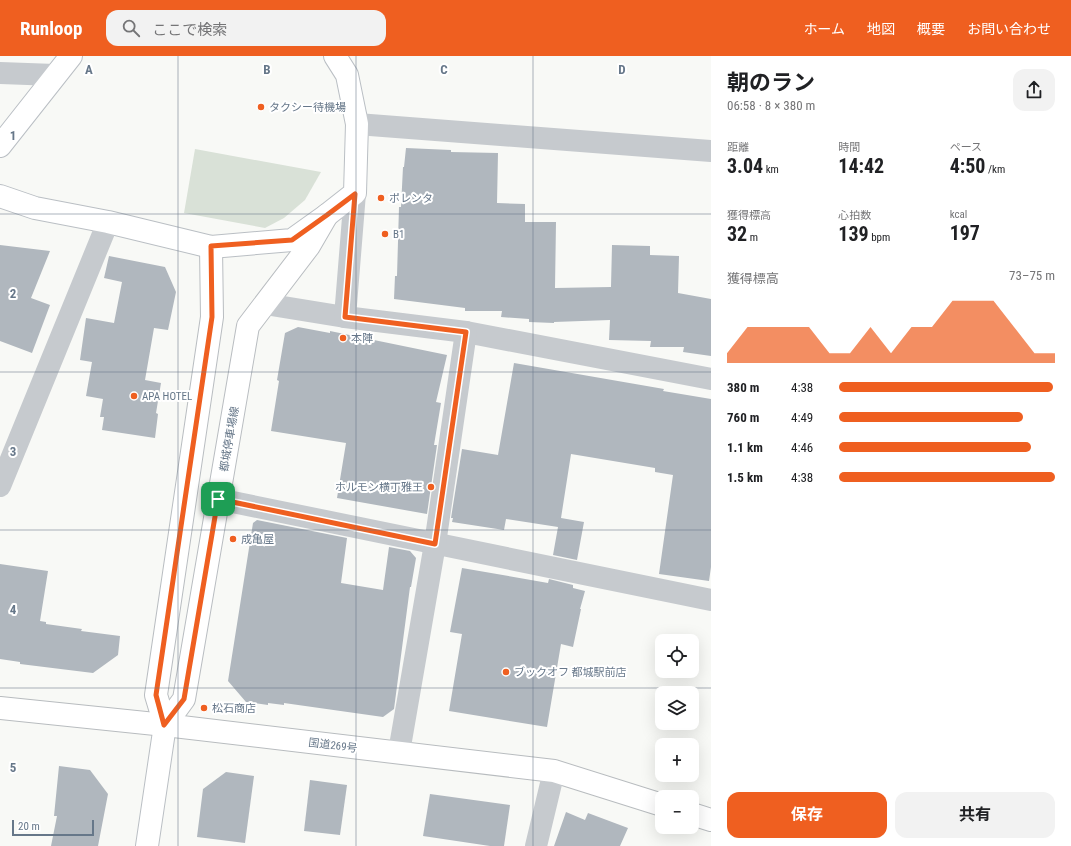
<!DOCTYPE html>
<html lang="ja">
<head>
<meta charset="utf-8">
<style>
	:root { --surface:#fff; --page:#f2f2f2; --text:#202124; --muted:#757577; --accent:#ef5f20 }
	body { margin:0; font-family:"Roboto Condensed","Noto Sans JP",sans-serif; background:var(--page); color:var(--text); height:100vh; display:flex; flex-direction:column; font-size:15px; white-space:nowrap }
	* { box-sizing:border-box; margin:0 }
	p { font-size:13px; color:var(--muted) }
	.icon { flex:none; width:22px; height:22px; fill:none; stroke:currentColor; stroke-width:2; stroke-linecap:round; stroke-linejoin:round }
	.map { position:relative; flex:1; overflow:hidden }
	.panel { display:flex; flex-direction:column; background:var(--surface); width:360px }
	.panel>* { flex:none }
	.controls { position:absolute; left:655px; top:578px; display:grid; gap:8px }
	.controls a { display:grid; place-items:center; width:44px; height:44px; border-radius:8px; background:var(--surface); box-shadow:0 4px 16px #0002; font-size:20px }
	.scale { position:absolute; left:12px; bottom:10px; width:82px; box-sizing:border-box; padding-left:4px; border:2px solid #667789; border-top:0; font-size:11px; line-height:14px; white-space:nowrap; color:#667789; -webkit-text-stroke:3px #fff; paint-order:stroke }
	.pin { position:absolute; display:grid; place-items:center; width:34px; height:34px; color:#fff; margin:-17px; border-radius:8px; box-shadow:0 2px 6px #0006 }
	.round { display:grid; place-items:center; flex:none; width:42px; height:42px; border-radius:12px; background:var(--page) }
	.head { display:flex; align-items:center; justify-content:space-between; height:68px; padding:0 16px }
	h1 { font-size:22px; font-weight:700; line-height:30px }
	.figures { display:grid; grid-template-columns:repeat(3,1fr); gap:6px; height:68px; padding:4px 16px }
	.figures div { display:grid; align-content:center }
	.figures b { font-size:20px; font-weight:700 }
	.figures small { font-size:11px; font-weight:400 }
	.figures p { font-size:11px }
	.chart { height:112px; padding:8px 16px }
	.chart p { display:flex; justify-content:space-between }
	.chart svg { width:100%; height:72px; margin-top:4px; fill:var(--accent); opacity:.7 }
	.cta { display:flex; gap:8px; margin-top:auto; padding:8px 16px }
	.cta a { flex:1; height:46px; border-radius:12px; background:var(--accent); color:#fff; font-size:16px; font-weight:700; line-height:46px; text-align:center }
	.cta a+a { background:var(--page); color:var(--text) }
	ul { padding:0 16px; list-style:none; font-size:13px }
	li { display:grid; grid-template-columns:64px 48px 1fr; align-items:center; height:30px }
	li i { height:10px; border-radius:5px; background:var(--accent) }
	header { display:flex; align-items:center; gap:24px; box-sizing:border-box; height:56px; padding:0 20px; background:var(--accent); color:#fff }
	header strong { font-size:19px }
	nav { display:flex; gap:22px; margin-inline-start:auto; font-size:14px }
	.search { width:280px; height:36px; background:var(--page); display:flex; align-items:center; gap:10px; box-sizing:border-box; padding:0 14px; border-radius:12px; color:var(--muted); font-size:15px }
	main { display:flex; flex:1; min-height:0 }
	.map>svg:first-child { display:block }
	.green { fill:#d9e1d7 }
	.building { fill:#b0b7be }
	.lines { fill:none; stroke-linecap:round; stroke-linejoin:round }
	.secondary-casing { stroke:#babfc4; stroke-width:24 }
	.primary-casing { stroke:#b9bdc1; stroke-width:24 }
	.highway-casing { stroke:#b8bcbf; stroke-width:24 }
	.street { stroke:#c6cace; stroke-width:22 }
	.secondary { stroke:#fff; stroke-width:22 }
	.primary { stroke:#fff; stroke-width:22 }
	.highway { stroke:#fff; stroke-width:22 }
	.route-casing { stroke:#fff; stroke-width:8 }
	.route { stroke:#ef5f20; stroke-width:5 }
	.grid { fill:none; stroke:#667789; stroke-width:1; stroke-opacity:0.55 }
	.poi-dot { fill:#ef5f20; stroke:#fff; stroke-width:1.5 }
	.labels { text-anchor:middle; stroke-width:4; stroke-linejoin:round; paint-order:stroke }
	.poi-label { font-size:11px; fill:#667789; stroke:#fff; text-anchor:start }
	.street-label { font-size:11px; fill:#667789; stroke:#fff }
	.grid-label { font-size:13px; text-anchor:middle; font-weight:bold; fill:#667789; stroke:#fff; stroke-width:4; stroke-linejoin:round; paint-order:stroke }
</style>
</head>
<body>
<header>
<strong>Runloop</strong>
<div class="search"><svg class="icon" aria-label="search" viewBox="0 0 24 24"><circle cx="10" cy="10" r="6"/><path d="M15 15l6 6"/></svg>ここで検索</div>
<nav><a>ホーム</a><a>地図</a><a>概要</a><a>お問い合わせ</a></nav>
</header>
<main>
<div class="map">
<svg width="711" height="790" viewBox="0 0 711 790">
	<rect width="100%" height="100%" fill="#f8f9f6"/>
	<!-- green -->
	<polygon class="green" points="195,93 321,116 305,144 284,162 265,172 184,157"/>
	<!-- building -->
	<g class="building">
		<polygon points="406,92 451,94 451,96 498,97 497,147 525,148 525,166 556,166 555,232 611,231 612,189 650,190 650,199 679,200 678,237 711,243 711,300 683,296 684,291 650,291 651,285 609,284 610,264 554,266 554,267 529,266 529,263 501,261 502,255 465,255 465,252 394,243 395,220 397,220 399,151 401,151 403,111 404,111"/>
		<polygon points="0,189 50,195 31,242 50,249 32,297 0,285"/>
		<polygon points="109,200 165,211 176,236 168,274 154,272 145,324 161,327 156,357 158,358 155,382 102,374 104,361 100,361 103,343 86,340 92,306 80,304 86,262 114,267 122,226 104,222"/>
		<polygon points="298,271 330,277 330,275 447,299 436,346 441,347 434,389 437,389 427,458 337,442 346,387 271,375 279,325 277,324 285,277"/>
		<polygon points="514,307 664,333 663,335 711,343 711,511 709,525 659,518 673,419 655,416 655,412 571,398 561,462 584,466 577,504 553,499 558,471 506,463 504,474 452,466 453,462 451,462 462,393 498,399"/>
		<polygon points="257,464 347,482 341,527 383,534 389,491 410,495 416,502 411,531 410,531 394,653 383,661 284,647 284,649 268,647 268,649 246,646 228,625 253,467"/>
		<polygon points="0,508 48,515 40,565 46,566 46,568 82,573 81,575 120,580 118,599 93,617 20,608 20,606 0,603"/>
		<polygon points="462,512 548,527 549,523 573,529 573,532 585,535 580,553 581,553 573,591 561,588 547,671 449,655 462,578 450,576"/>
		<polygon points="59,710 90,714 108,738 98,790 51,790 57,760 54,760"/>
		<polygon points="226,716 254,720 245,787 197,781 203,733"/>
		<polygon points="310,724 347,729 340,779 304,775"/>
		<polygon points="430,738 510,749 504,790 490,790 423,780"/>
		<polygon points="566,756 585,764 588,757 628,772 620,790 554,790"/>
	</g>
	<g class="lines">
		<!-- secondary casing -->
		<g class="secondary-casing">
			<g id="secondary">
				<polyline points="0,90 71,0"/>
				<polyline points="0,140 35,152 108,166 211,191 292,184 327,159 355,137 357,68 347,19 335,0"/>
				<polyline points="147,790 165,669"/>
			</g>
		</g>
		<!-- primary casing -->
		<g class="primary-casing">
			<g id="primary">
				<polyline points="165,669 184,643 248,270 309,190 327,159"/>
				<polyline points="165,669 156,639 212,261 211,191"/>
			</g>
		</g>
		<!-- highway casing -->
		<g class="highway-casing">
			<g id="highway">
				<polyline points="0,652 165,669 554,715 662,749"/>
				<polyline points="692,758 711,764"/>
			</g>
		</g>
		<!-- street -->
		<g class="street">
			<polyline points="0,17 55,19"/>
			<polyline points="357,68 711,95"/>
			<polyline points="265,248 345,261 466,276 711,323"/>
			<polyline points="345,261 355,137"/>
			<polyline points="0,430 108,166"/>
			<polyline points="218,443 711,544"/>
			<polyline points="399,696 435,488 466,276"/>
			<polyline points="536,790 554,715"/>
		</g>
		<!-- secondary -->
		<use href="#secondary" class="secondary"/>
		<!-- primary -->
		<use href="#primary" class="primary"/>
		<!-- highway -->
		<use href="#highway" class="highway"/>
	</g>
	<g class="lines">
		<!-- route casing -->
		<g class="route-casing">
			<polygon id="route" points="355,138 345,261 466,276 435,488 218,443 184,643 164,669 156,639 212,261 211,190 292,184 327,159"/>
		</g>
		<!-- route -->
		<use href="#route" class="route"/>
	</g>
	<!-- grid -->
	<path class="grid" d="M178,0V790M356,0V790M533,0V790M0,158H711M0,316H711M0,474H711M0,632H711"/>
	<!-- markers -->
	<g class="poi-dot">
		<circle cx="261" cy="51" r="4"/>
		<circle cx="381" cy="142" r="4"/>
		<circle cx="385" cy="178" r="4"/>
		<circle cx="343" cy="282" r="4"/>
		<circle cx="134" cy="340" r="4"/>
		<circle cx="431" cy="431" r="4"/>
		<circle cx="233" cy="483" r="4"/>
		<circle cx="506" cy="616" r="4"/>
		<circle cx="204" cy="652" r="4"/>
	</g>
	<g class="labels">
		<!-- poi labels -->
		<g class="poi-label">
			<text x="269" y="55">タクシー待機場</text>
			<text x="389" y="146">ポレンタ</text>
			<text x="393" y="182">B1</text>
			<text x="351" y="286">本陣</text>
			<text x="142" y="344">APA HOTEL</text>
			<text x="423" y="435" text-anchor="end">ホルモン横丁雅王</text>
			<text x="241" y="487">成亀屋</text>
			<text x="514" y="620">ブックオフ 都城駅前店</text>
			<text x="212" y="656">松石商店</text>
		</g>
		<!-- street labels -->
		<g class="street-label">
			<text transform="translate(229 383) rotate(-80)" y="4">都城停車場線</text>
			<text transform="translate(333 689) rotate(7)" y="4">国道269号</text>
		</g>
	</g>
	<g class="grid-label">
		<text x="89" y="18">A</text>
		<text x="267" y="18">B</text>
		<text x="444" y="18">C</text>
		<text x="622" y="18">D</text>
		<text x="13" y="84">1</text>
		<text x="13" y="242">2</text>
		<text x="13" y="400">3</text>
		<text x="13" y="558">4</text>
		<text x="13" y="716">5</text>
	</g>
</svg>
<div class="controls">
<a><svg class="icon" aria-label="locate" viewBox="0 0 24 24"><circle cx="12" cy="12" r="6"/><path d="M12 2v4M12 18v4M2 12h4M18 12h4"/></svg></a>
<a><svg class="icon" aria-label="layers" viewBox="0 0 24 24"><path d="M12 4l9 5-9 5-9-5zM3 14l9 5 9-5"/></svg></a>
<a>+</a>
<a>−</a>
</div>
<div class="scale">20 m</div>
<div class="pin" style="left:218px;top:443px;background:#1e9e55"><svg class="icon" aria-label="arrive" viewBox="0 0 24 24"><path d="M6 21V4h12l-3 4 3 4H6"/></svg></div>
</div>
<section class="panel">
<div class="head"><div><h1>朝のラン</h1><p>06:58 · 8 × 380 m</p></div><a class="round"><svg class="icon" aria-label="share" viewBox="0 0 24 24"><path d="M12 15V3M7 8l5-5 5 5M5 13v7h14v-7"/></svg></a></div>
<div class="figures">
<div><p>距離</p><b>3.04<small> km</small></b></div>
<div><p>時間</p><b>14:42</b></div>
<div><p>ペース</p><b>4:50<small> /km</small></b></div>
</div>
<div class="figures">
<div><p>獲得標高</p><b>32<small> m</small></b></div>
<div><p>心拍数</p><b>139<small> bpm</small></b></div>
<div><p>kcal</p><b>197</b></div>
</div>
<div class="chart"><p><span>獲得標高</span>73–75 m</p>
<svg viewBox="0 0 160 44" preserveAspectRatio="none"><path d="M0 44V38L10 22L20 22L30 22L40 22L50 38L60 38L70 22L80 38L90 22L100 22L110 6L120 6L130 6L140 22L150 38L160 38V44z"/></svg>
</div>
<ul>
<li><b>380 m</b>4:38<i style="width:99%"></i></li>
<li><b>760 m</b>4:49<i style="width:85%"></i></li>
<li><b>1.1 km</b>4:46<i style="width:89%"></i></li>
<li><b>1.5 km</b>4:38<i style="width:100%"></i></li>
</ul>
<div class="cta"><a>保存</a><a>共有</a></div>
</section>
</main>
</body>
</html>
